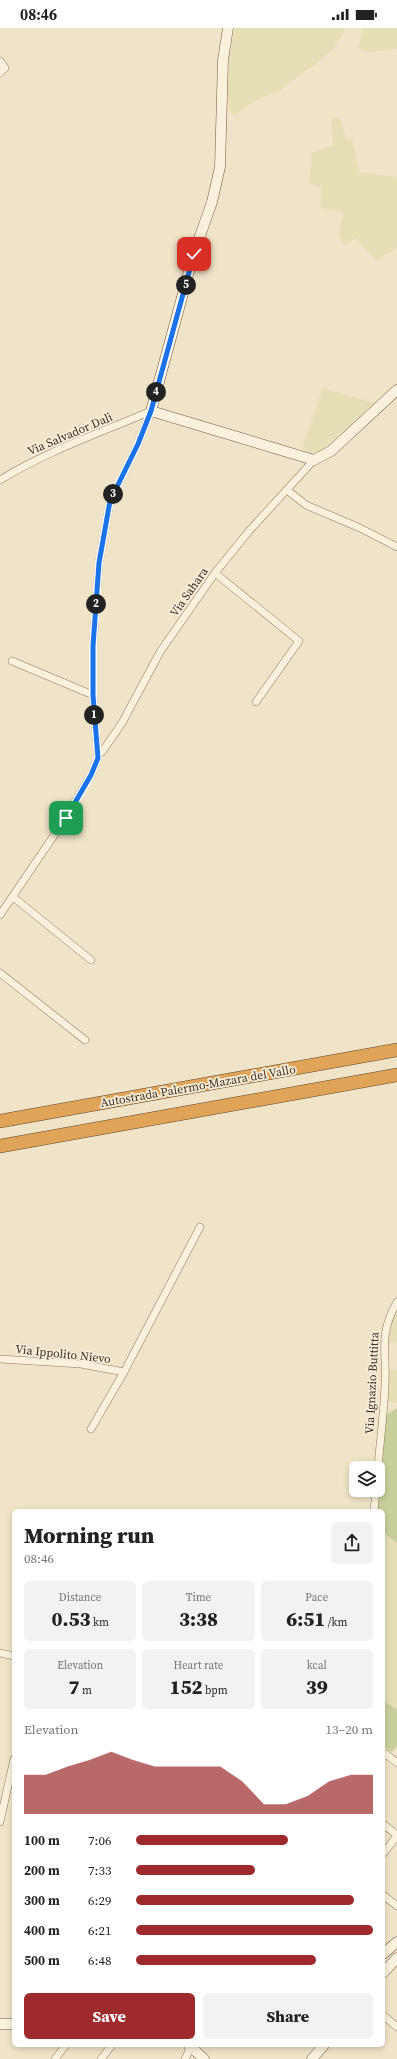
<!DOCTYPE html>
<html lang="en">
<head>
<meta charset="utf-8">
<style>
	:root { --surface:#fff; --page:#f2f2f2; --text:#222; --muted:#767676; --accent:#9e2a2b }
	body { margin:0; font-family:"Source Serif 4",serif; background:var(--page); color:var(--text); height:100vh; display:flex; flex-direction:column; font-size:15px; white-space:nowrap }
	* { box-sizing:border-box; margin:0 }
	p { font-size:13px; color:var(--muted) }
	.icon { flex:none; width:22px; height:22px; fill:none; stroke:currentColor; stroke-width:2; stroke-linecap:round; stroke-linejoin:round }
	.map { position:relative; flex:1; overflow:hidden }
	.sheet { position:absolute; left:12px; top:1481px; width:373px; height:538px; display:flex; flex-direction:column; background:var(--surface); border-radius:6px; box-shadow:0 2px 6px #0003 }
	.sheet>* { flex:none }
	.buttons { position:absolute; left:349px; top:1433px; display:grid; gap:8px }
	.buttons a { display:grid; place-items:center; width:36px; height:36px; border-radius:6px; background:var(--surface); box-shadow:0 2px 6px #0003; font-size:20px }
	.pin { position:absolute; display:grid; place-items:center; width:34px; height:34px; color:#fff; margin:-17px; border-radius:8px; box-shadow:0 2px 6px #0006 }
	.km { position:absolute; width:20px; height:20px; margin:-10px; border-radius:50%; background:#222; color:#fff; font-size:11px; line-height:20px; text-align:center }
	.round { display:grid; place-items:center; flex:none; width:42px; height:42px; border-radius:6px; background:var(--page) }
	.headline { display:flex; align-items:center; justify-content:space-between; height:68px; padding:0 12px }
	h1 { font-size:22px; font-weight:800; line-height:30px }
	.metrics { display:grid; grid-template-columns:repeat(3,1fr); gap:6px; height:68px; padding:4px 12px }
	.metrics div { display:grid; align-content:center; border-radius:6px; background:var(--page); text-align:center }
	.metrics b { font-size:20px; font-weight:800 }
	.metrics small { font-size:11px; font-weight:400 }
	.metrics p { font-size:11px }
	.chart { height:112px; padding:8px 12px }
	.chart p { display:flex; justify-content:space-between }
	.chart svg { width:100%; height:72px; margin-top:4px; fill:var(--accent); opacity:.7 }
	.primary-button { display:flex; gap:8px; margin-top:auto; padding:8px 12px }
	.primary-button a { flex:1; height:46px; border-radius:6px; background:var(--accent); color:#fff; font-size:16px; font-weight:800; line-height:46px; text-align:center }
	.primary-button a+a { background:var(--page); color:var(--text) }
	ul { padding:0 12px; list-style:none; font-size:13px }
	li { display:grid; grid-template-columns:64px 48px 1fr; align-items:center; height:30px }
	li i { height:10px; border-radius:5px; background:var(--accent) }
	.status { display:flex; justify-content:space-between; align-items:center; height:28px; padding:0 20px; background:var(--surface); direction:ltr }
	.status svg { height:11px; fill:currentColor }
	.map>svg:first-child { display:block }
	.farmland { fill:#e6deb5 }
	.green { fill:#c9cf9b }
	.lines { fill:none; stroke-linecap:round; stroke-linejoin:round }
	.street-casing { stroke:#8d765c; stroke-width:8 }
	.secondary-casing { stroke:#6f573f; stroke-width:11 }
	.highway-casing { stroke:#5b4430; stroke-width:14 }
	.street { stroke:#faf1dc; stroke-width:7 }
	.secondary { stroke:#faf1dc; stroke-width:10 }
	.highway { stroke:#e0a458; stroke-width:13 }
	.route-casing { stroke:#fff; stroke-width:8 }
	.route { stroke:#1a73e8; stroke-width:5 }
	.labels { text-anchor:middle; stroke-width:3.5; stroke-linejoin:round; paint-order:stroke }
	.street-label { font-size:12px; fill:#3d2e20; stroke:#f7eed8 }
</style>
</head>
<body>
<div class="status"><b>08:46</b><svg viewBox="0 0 49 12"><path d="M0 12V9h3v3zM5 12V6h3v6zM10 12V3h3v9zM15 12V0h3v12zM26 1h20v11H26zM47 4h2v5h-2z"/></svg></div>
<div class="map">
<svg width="397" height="2031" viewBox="0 0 397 2031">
	<rect width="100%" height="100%" fill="#f0e4c8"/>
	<!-- farmland -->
	<g class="farmland">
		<polygon points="235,0 346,0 334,20 322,31 280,62 247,77 235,88 229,84 228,57 230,27"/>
		<polygon points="364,0 397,0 397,21 368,24 358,19"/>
		<polygon points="340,90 346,111 352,111 359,144 397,149 397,219 376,233 356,210 344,218 339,206 344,184 320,180 322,159 309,156 312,124 333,118 331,91"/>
		<polygon points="323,360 374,375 321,423 313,425 302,421"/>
		<polygon points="397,1282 397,1316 387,1313 393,1289"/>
		<polygon points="388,1341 397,1342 397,1375 387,1373"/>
		<polygon points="383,1504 397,1515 397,1681 383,1673"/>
	</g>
	<!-- green -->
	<g class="green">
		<polygon points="397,1380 397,1515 383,1504 383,1483 377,1483 386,1387"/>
		<polygon points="383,1673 397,1681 397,1718 392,1724 386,1720 383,1722"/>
	</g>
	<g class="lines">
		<!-- street casing -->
		<g class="street-casing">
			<g id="street">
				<polyline points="0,33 5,40 0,45"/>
				<path d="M0,452C47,423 100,405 151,383"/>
				<polyline points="287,462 306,477 360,500 397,519"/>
				<polyline points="215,545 299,613 256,674"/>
				<polyline points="12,633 93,667"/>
				<polyline points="102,724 122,695 160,624 215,545 249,503 314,432"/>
				<polyline points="13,869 91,932"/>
				<polyline points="0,887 59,800 91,747 98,730 93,667 93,618 99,535 110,473 138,416 151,383"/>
				<polyline points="0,945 85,1012"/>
				<polyline points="0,1331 81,1336 124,1344"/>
				<polyline points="91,1401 124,1344 200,1199"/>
				<path d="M378,1440C380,1413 384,1385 385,1357C387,1322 378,1308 397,1274"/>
				<polyline points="374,1483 376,1462"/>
				<polyline points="0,1625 14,1628"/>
				<polyline points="383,1729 386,1726 397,1735"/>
				<polyline points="0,1794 14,1731"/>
				<polyline points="383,1796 397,1807"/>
				<polyline points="383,1826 397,1808"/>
				<polyline points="383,1867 397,1878"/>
				<polyline points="383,1987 397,1999"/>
				<polyline points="55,2031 66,2017"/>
				<polyline points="101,2031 112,2017"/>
				<polyline points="185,2031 189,2023 188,2017"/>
			</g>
		</g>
		<!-- secondary casing -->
		<g class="secondary-casing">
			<g id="secondary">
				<polyline points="228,0 223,32 220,139 212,174 194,225 151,383 314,432 331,423 397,362"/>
				<polyline points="383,1926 397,1914"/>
				<polyline points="383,1945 397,1930"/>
				<polyline points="0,1996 14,1996"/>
				<polyline points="189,2017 204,2031"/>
				<polyline points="312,2031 324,2017"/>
			</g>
		</g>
		<!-- highway casing -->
		<g class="highway-casing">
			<g id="highway">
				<polyline points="0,1093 397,1022"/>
				<polyline points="0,1118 397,1047"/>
			</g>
		</g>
		<!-- street -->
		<use href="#street" class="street"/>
		<!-- secondary -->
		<use href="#secondary" class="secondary"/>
		<!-- highway -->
		<use href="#highway" class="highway"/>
	</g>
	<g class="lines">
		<!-- route casing -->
		<g class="route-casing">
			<polyline id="route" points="66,790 91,747 98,730 93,667 93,618 99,535 110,473 138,416 151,383 194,226"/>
		</g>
		<!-- route -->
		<use href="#route" class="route"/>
	</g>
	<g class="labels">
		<!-- street labels -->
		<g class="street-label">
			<text transform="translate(70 406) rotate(-23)" y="4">Via Salvador Dalì</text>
			<text transform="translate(189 564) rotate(-55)" y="4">Via Sahara</text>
			<text transform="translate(198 1058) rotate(-10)" y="4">Autostrada Palermo-Mazara del Vallo</text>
			<text transform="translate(63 1326) rotate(6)" y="4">Via Ippolito Nievo</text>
			<text transform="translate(372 1355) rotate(-87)" y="4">Via Ignazio Buttitta</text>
		</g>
	</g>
</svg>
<div class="buttons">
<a><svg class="icon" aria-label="layers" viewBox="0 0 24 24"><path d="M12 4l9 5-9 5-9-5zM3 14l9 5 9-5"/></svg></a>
</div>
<div class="pin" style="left:66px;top:790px;background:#1e9e55"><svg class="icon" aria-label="arrive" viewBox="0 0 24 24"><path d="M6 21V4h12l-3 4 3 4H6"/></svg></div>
<div class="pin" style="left:194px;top:226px;background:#d93025"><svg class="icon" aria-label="check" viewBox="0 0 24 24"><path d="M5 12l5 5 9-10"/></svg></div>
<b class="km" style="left:94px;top:687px">1</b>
<b class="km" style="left:96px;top:576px">2</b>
<b class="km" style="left:113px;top:466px">3</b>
<b class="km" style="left:156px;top:364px">4</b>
<b class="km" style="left:186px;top:257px">5</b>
<section class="sheet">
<div class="headline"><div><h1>Morning run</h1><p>08:46</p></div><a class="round"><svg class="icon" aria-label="share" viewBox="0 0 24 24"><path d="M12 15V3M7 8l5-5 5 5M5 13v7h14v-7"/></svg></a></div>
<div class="metrics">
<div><p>Distance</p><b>0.53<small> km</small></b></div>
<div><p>Time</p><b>3:38</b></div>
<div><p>Pace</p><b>6:51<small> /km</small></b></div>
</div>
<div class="metrics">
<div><p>Elevation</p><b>7<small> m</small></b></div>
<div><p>Heart rate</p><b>152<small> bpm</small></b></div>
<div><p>kcal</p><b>39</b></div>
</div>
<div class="chart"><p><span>Elevation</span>13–20 m</p>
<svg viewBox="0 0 160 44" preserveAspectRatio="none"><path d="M0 44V20L10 20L20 15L30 11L40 6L50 11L60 15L70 15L80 15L90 15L100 24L110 38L120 38L130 33L140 24L150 20L160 20V44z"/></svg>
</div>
<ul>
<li><b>100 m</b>7:06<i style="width:64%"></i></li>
<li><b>200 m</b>7:33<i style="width:50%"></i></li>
<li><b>300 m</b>6:29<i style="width:92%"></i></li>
<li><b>400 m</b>6:21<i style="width:100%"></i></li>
<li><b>500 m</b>6:48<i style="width:76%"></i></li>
</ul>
<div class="primary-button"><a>Save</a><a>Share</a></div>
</section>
</div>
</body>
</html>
